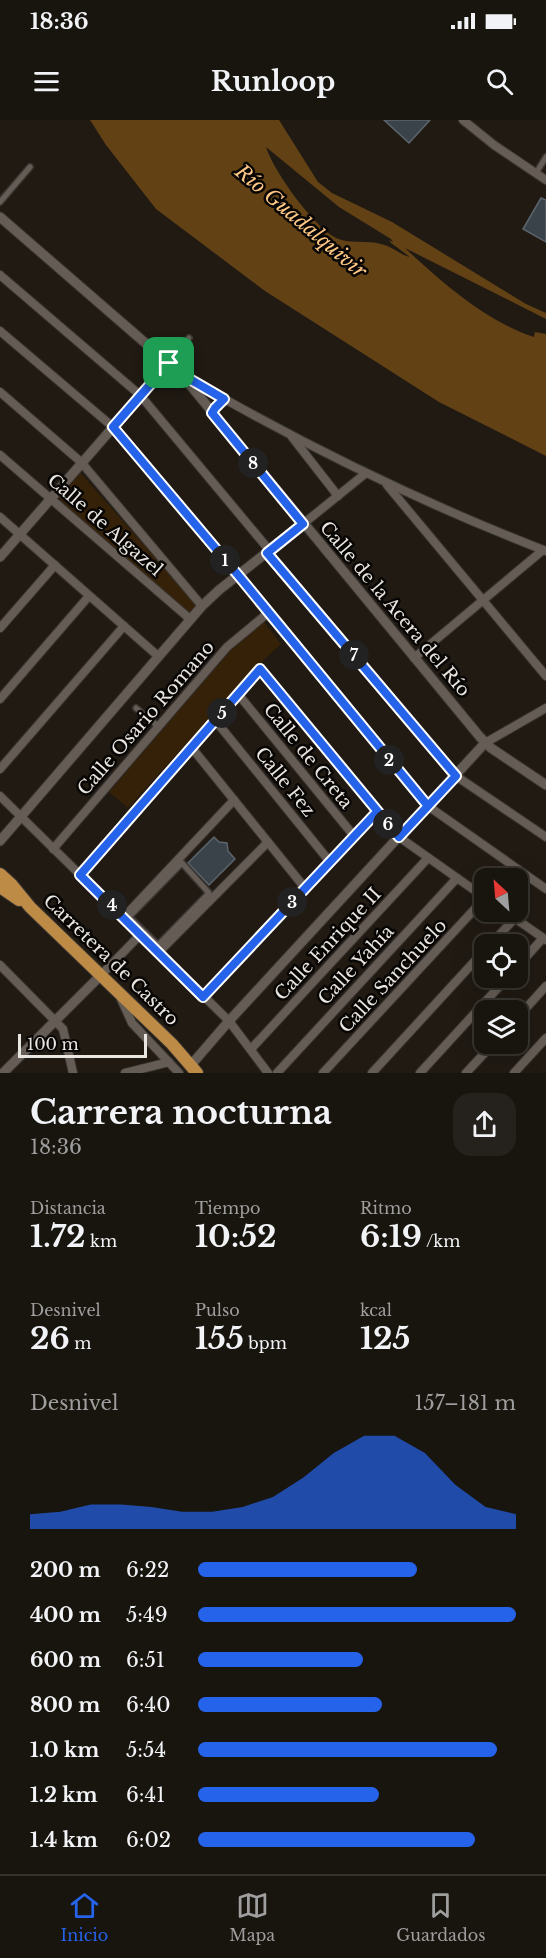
<!DOCTYPE html>
<html lang="es">
<head>
<meta charset="utf-8">
<style>
	:root { --surface:#18140e; --page:#25211c; --text:#f1f3f6; --muted:#9f9e9e; --line:#36332e; --accent:#2563eb }
	body { margin:0; font-family:"Libre Baskerville",serif; background:var(--page); color:var(--text); height:100vh; display:flex; flex-direction:column; font-size:22px; white-space:nowrap }
	* { box-sizing:border-box; margin:0 }
	p { font-size:20px; color:var(--muted) }
	.icon { flex:none; width:33px; height:33px; fill:none; stroke:currentColor; stroke-width:2; stroke-linecap:round; stroke-linejoin:round }
	.map { position:relative; height:953px; overflow:hidden }
	.side { display:flex; flex-direction:column; background:var(--surface); flex:1 }
	.side>* { flex:none }
	.needle { width:39px; rotate:334deg }
	.controls { position:absolute; left:474px; top:748px; display:grid; gap:12px }
	.controls a { display:grid; place-items:center; width:54px; height:54px; border-radius:12px; background:var(--surface); box-shadow:0 6px 24px #0002,0 0 0 2px var(--line); font-size:30px }
	.scale { position:absolute; left:18px; bottom:15px; width:129px; box-sizing:border-box; padding-left:6px; border:3px solid #e9e5e0; border-top:0; font-size:16px; line-height:21px; white-space:nowrap; color:#e9e5e0; -webkit-text-stroke:4px #080604; paint-order:stroke }
	.pin { position:absolute; display:grid; place-items:center; width:51px; height:51px; color:#fff; margin:-26px; border-radius:12px; box-shadow:0 3px 9px #0006 }
	.km { position:absolute; width:30px; height:30px; margin:-15px; border-radius:50%; background:#222; color:#fff; font-size:16px; line-height:30px; text-align:center }
	.round { display:grid; place-items:center; flex:none; width:63px; height:63px; border-radius:18px; background:var(--page) }
	.summary { display:flex; align-items:center; justify-content:space-between; height:102px; padding:0 30px }
	h1 { font-size:33px; font-weight:700; line-height:45px }
	.figures { display:grid; grid-template-columns:repeat(3,1fr); gap:9px; height:102px; padding:6px 30px }
	.figures div { display:grid; align-content:center }
	.figures b { font-size:30px; font-weight:700 }
	.figures small { font-size:16px; font-weight:400 }
	.figures p { font-size:16px }
	.chart { height:168px; padding:12px 30px }
	.chart p { display:flex; justify-content:space-between }
	.chart svg { width:100%; height:108px; margin-top:6px; fill:var(--accent); opacity:.7 }
	ul { padding:0 30px; list-style:none; font-size:20px }
	li { display:grid; grid-template-columns:96px 72px 1fr; align-items:center; height:45px }
	li i { height:15px; border-radius:8px; background:var(--accent) }
	.status { display:flex; justify-content:space-between; align-items:center; height:42px; padding:0 30px; background:var(--surface); direction:ltr }
	.status svg { height:16px; fill:currentColor }
	header { display:flex; justify-content:space-between; align-items:center; height:78px; padding:0 30px; background:var(--surface); font-size:27px; font-weight:700 }
	.tabs { display:flex; justify-content:space-around; align-items:center; height:84px; border-top:2px solid var(--line); background:var(--surface); font-size:16px; color:var(--muted) }
	.tabs a { display:grid; justify-items:center; gap:3px }
	.tabs .current { color:var(--accent) }
	.map>svg:first-child { display:block }
	.green { fill:#342108 }
	.water { fill:#624115; fill-rule:evenodd }
	.building { fill:#3b434a; stroke:#5c646c; stroke-width:1.5 }
	.lines { fill:none; stroke-linecap:round; stroke-linejoin:round }
	.pedestrian-casing { stroke:#3b3633; stroke-width:8 }
	.minor-casing { stroke:#3b3633; stroke-width:10 }
	.tertiary-casing { stroke:#3b3633; stroke-width:11 }
	.primary-casing { stroke:#3b3633; stroke-width:14 }
	.pedestrian { stroke:#655d55; stroke-width:5 }
	.minor { stroke:#655d55; stroke-width:8 }
	.tertiary { stroke:#655d55; stroke-width:9 }
	.primary { stroke:#be8b46; stroke-width:12 }
	.route-casing { stroke:#fff; stroke-width:12 }
	.route { stroke:#2563eb; stroke-width:8 }
	.labels { text-anchor:middle; stroke-width:5; stroke-linejoin:round; paint-order:stroke }
	.street-label { font-size:18px; fill:#e9e5e0; stroke:#080604 }
	.water-label { font-size:20px; font-style:italic; fill:#ffc786; stroke:#080604 }
</style>
</head>
<body>
<div class="status"><b>18:36</b><svg viewBox="0 0 49 12"><path d="M0 12V9h3v3zM5 12V6h3v6zM10 12V3h3v9zM15 12V0h3v12zM26 1h20v11H26zM47 4h2v5h-2z"/></svg></div>
<header><svg class="icon" aria-label="menu" viewBox="0 0 24 24"><path d="M4 6h16M4 12h16M4 18h16"/></svg>Runloop<svg class="icon" aria-label="search" viewBox="0 0 24 24"><circle cx="10" cy="10" r="6"/><path d="M15 15l6 6"/></svg></header>
<div class="map">
<svg width="546" height="953" viewBox="0 0 546 953">
	<rect width="100%" height="100%" fill="#201a13"/>
	<!-- green -->
	<g class="green">
		<polygon points="78,350 197,485 186,496 56,376"/>
		<polygon points="264,502 281,524 249,554 128,688 109,672 231,530"/>
	</g>
	<!-- water -->
	<path class="water" d="M90,0H279L318,62L332,73L392,102L526,184L546,193V199L405,128C435,156 484,201 534,217L535,212L546,214V336L439,282L265,171L156,89L106,25ZM266,27L339,87L391,119L393,122L389,120L391,123L410,137C400,135 392,126 381,124C367,120 348,124 336,118C313,106 274,52 266,27Z"/>
	<!-- building -->
	<g class="building">
		<polygon points="384,0 430,0 409,23"/>
		<polygon points="541,78 546,80 546,122 523,109"/>
		<polygon points="214,717 219,722 227,723 228,731 235,739 209,765 188,743"/>
	</g>
	<g class="lines">
		<!-- pedestrian casing -->
		<g class="pedestrian-casing">
			<g id="pedestrian">
				<polyline points="536,53 546,37"/>
				<polyline points="0,82 30,47"/>
				<polyline points="169,243 189,218"/>
				<polyline points="136,588 159,607"/>
				<polygon points="182,743 209,773 158,825 129,797"/>
			</g>
		</g>
		<!-- minor casing -->
		<g class="minor-casing">
			<g id="minor">
				<polyline points="463,0 494,25 546,60"/>
				<polyline points="0,155 140,275 270,431"/>
				<polyline points="0,211 113,307 238,455 428,686 546,769"/>
				<path d="M186,257C301,324 422,383 546,431"/>
				<polyline points="0,272 81,342 202,486"/>
				<polyline points="292,317 338,376"/>
				<polyline points="0,335 190,499"/>
				<polyline points="387,365 546,556"/>
				<polyline points="0,397 158,536"/>
				<polyline points="303,404 366,353"/>
				<polyline points="267,433 456,656 546,717"/>
				<polyline points="0,508 55,445"/>
				<polyline points="414,538 543,430"/>
				<polyline points="238,574 354,716"/>
				<polyline points="0,579 89,476"/>
				<polyline points="215,600 330,742"/>
				<polyline points="485,623 546,588"/>
				<polyline points="192,628 305,768"/>
				<polyline points="0,649 124,506"/>
				<polyline points="0,676 229,901 268,953"/>
				<polyline points="53,729 227,527 268,493"/>
				<polyline points="80,755 260,549 399,717 484,777"/>
				<polyline points="506,792 546,820"/>
				<polyline points="124,797 234,680"/>
				<polyline points="490,825 515,798"/>
				<polyline points="159,832 268,722"/>
				<polyline points="0,845 63,909 73,953"/>
				<polyline points="518,846 543,818"/>
				<polyline points="101,855 140,815"/>
				<polyline points="203,877 377,692"/>
				<polyline points="121,879 132,903 179,953"/>
				<polyline points="518,897 546,866"/>
				<polyline points="251,929 428,738"/>
				<polyline points="125,953 169,942"/>
				<polyline points="277,953 457,758"/>
				<polyline points="323,953 484,779"/>
				<polyline points="372,953 484,831"/>
				<polyline points="420,953 507,858"/>
				<polyline points="466,953 493,924"/>
				<polyline points="514,953 546,918"/>
			</g>
		</g>
		<!-- tertiary casing -->
		<g class="tertiary-casing">
			<g id="tertiary">
				<polyline points="0,97 181,254 480,617 491,628 546,665"/>
				<polyline points="0,437 169,243"/>
				<polyline points="0,721 202,486 219,470 303,404"/>
				<polyline points="191,945 229,901 485,623"/>
				<polyline points="3,953 101,855"/>
			</g>
		</g>
		<!-- primary casing -->
		<g class="primary-casing">
			<g id="primary">
				<polyline points="0,754 12,765 30,787 172,924 197,953"/>
				<polyline points="0,767 19,780"/>
			</g>
		</g>
		<!-- pedestrian -->
		<use href="#pedestrian" class="pedestrian"/>
		<!-- minor -->
		<use href="#minor" class="minor"/>
		<!-- tertiary -->
		<use href="#tertiary" class="tertiary"/>
		<!-- primary -->
		<use href="#primary" class="primary"/>
	</g>
	<g class="lines">
		<!-- route casing -->
		<g class="route-casing">
			<polyline id="route" points="169,243 113,307 238,455 428,686 399,717 377,692 203,877 80,755 260,549 399,717 456,656 267,433 303,404 212,293 215,288 224,279 181,254 169,243"/>
		</g>
		<!-- route -->
		<use href="#route" class="route"/>
	</g>
	<g class="labels">
		<!-- street labels -->
		<g class="street-label">
			<text transform="translate(105 405) rotate(41)" y="6">Calle de Algazel</text>
			<text transform="translate(395 489) rotate(50)" y="6">Calle de la Acera del Río</text>
			<text transform="translate(146 598) rotate(-49)" y="6">Calle Osario Romano</text>
			<text transform="translate(308 636) rotate(51)" y="6">Calle de Creta</text>
			<text transform="translate(285 662) rotate(51)" y="6">Calle Fez</text>
			<text transform="translate(328 824) rotate(-47)" y="6">Calle Enrique II</text>
			<text transform="translate(111 840) rotate(44)" y="6">Carretera de Castro</text>
			<text transform="translate(356 845) rotate(-47)" y="6">Calle Yahía</text>
			<text transform="translate(393 856) rotate(-47)" y="6">Calle Sanchuelo</text>
		</g>
		<!-- water labels -->
		<g class="water-label">
			<text transform="translate(301 101) rotate(40)" y="7">Río Guadalquivir</text>
		</g>
	</g>
</svg>
<div class="controls">
<a><svg class="needle" viewBox="-14 -14 28 28"><path d="M0-13l5 13h-10z" fill="#e53935"/><path d="M0 13l5-13h-10z" fill="#9f9e9e"/></svg></a>
<a><svg class="icon" aria-label="locate" viewBox="0 0 24 24"><circle cx="12" cy="12" r="6"/><path d="M12 2v4M12 18v4M2 12h4M18 12h4"/></svg></a>
<a><svg class="icon" aria-label="layers" viewBox="0 0 24 24"><path d="M12 4l9 5-9 5-9-5zM3 14l9 5 9-5"/></svg></a>
</div>
<div class="scale">100 m</div>
<div class="pin" style="left:169px;top:243px;background:#1e9e55"><svg class="icon" aria-label="arrive" viewBox="0 0 24 24"><path d="M6 21V4h12l-3 4 3 4H6"/></svg></div>
<b class="km" style="left:225px;top:440px">1</b>
<b class="km" style="left:389px;top:640px">2</b>
<b class="km" style="left:292px;top:782px">3</b>
<b class="km" style="left:112px;top:785px">4</b>
<b class="km" style="left:222px;top:593px">5</b>
<b class="km" style="left:388px;top:704px">6</b>
<b class="km" style="left:354px;top:535px">7</b>
<b class="km" style="left:253px;top:343px">8</b>
</div>
<section class="side">
<div class="summary"><div><h1>Carrera nocturna</h1><p>18:36</p></div><a class="round"><svg class="icon" aria-label="share" viewBox="0 0 24 24"><path d="M12 15V3M7 8l5-5 5 5M5 13v7h14v-7"/></svg></a></div>
<div class="figures">
<div><p>Distancia</p><b>1.72<small> km</small></b></div>
<div><p>Tiempo</p><b>10:52</b></div>
<div><p>Ritmo</p><b>6:19<small> /km</small></b></div>
</div>
<div class="figures">
<div><p>Desnivel</p><b>26<small> m</small></b></div>
<div><p>Pulso</p><b>155<small> bpm</small></b></div>
<div><p>kcal</p><b>125</b></div>
</div>
<div class="chart"><p><span>Desnivel</span>157–181 m</p>
<svg viewBox="0 0 160 44" preserveAspectRatio="none"><path d="M0 44V38L10 37L20 34L30 34L40 35L50 37L60 37L70 35L80 31L90 23L100 13L110 6L120 6L130 13L140 26L150 35L160 38V44z"/></svg>
</div>
<ul>
<li><b>200 m</b>6:22<i style="width:69%"></i></li>
<li><b>400 m</b>5:49<i style="width:100%"></i></li>
<li><b>600 m</b>6:51<i style="width:52%"></i></li>
<li><b>800 m</b>6:40<i style="width:58%"></i></li>
<li><b>1.0 km</b>5:54<i style="width:94%"></i></li>
<li><b>1.2 km</b>6:41<i style="width:57%"></i></li>
<li><b>1.4 km</b>6:02<i style="width:87%"></i></li>
</ul>
</section>
<nav class="tabs">
<a class="current"><svg class="icon" aria-label="home" viewBox="0 0 24 24"><path d="M3 11l9-7 9 7M6 9v11h12V9"/></svg>Inicio</a>
<a><svg class="icon" aria-label="map" viewBox="0 0 24 24"><path d="M3 6l6-2 6 2 6-2v14l-6 2-6-2-6 2zM9 4v14M15 6v14"/></svg>Mapa</a>
<a><svg class="icon" aria-label="saved" viewBox="0 0 24 24"><path d="M7 4h10v16l-5-4-5 4z"/></svg>Guardados</a>
</nav>
</body>
</html>
